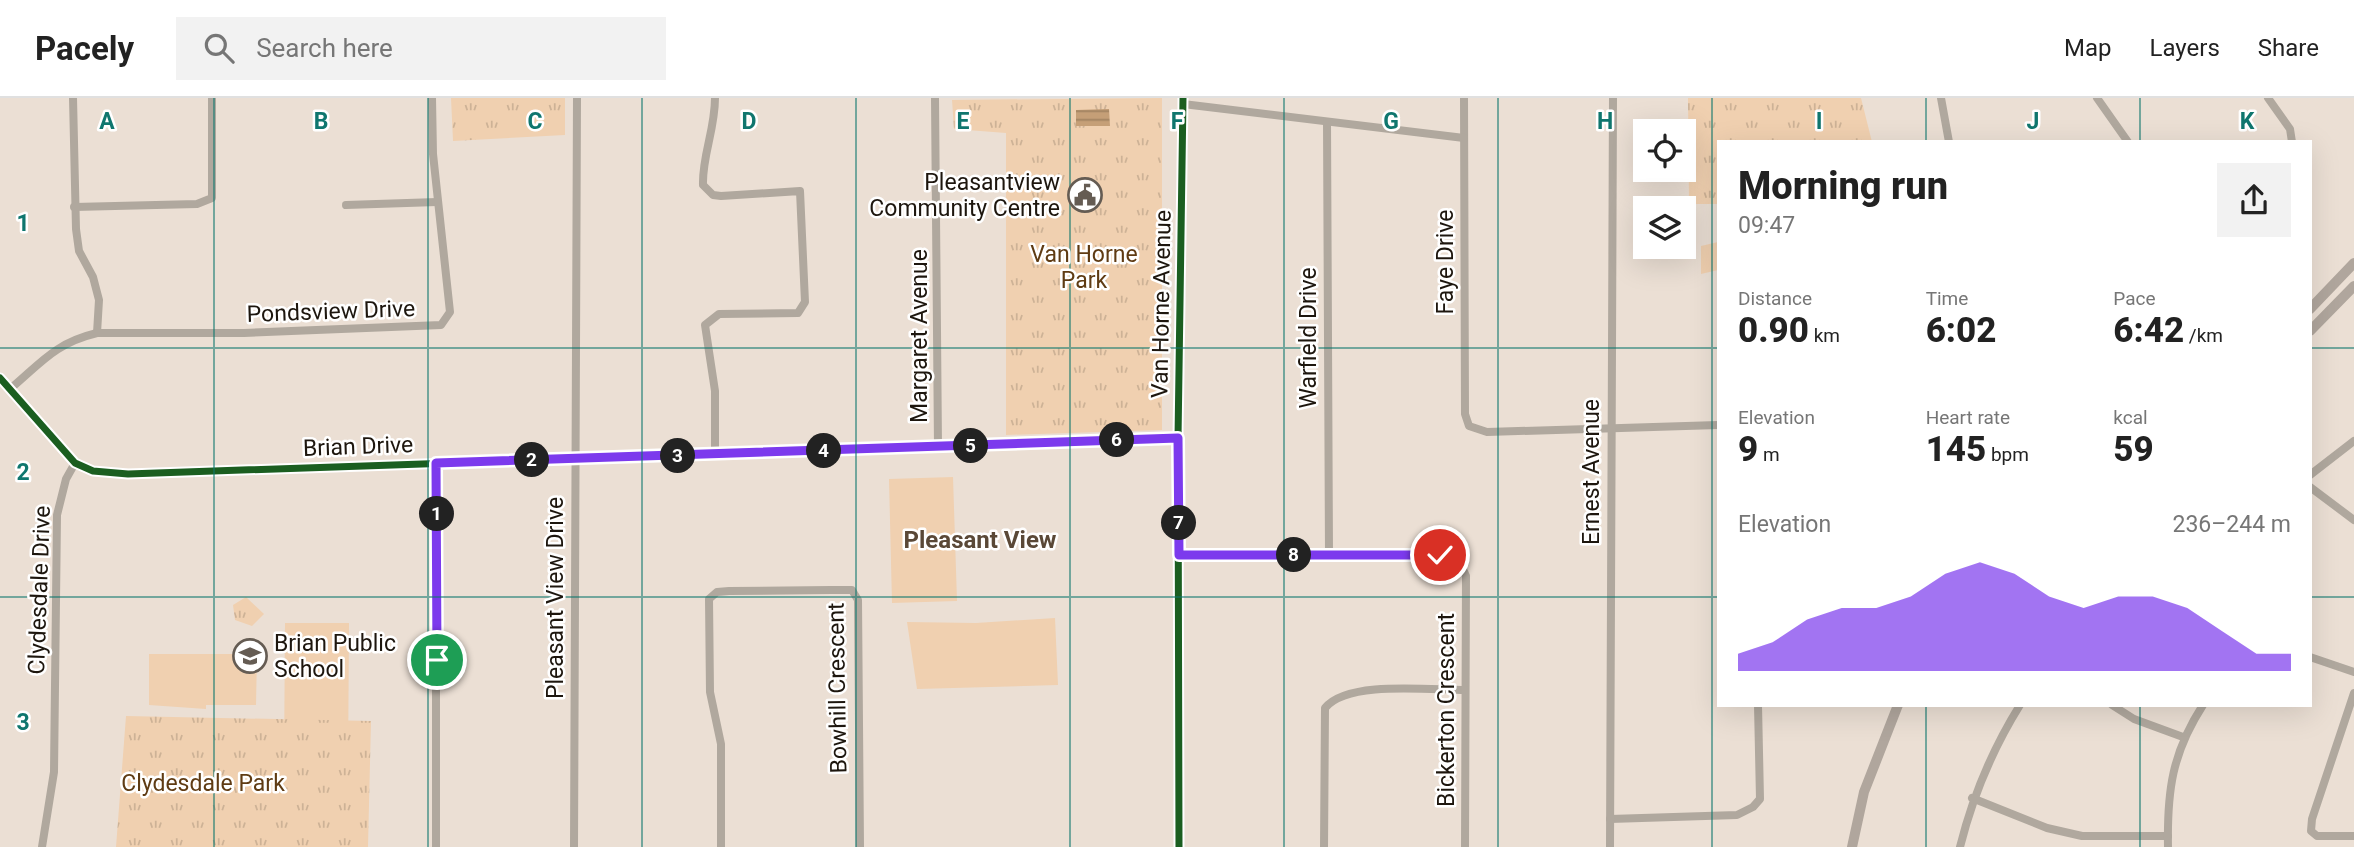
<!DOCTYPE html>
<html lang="en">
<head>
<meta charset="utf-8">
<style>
	:root { --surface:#fff; --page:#f2f2f2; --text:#222; --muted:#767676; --line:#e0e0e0; --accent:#7c3aed }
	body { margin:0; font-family:Roboto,sans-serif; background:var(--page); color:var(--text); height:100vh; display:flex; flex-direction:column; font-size:26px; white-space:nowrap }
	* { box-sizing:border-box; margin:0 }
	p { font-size:23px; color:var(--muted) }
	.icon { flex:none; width:38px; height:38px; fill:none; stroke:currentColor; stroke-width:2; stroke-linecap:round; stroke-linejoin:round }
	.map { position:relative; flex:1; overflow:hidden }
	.sheet { position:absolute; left:1717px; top:42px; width:595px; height:567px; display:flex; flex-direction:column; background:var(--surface); border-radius:0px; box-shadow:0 7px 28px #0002 }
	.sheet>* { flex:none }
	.fabs { position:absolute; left:1633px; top:21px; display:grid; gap:14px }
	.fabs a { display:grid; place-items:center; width:63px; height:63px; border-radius:0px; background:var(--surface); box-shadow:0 7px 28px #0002; font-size:35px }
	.pin { position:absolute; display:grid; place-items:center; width:60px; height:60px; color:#fff; margin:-30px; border:4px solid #fff; border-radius:50%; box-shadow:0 2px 7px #0007 }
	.km { position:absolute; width:35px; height:35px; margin:-18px; border-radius:50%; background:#222; color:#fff; font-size:19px; line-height:35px; text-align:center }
	.round { display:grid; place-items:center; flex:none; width:74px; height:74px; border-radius:0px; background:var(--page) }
	.summary { display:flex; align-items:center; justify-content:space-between; height:119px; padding:0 21px }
	h1 { font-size:38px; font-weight:800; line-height:52px }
	.metrics { display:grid; grid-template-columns:repeat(3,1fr); gap:10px; height:119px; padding:7px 21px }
	.metrics div { display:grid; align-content:center }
	.metrics b { font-size:35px; font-weight:800 }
	.metrics small { font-size:19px; font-weight:400 }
	.metrics p { font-size:19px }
	.chart { height:196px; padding:14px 21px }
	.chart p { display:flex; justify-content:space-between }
	.chart svg { width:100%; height:126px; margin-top:7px; fill:var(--accent); opacity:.7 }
	header { display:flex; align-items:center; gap:42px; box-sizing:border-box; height:98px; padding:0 35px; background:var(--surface); border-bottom:2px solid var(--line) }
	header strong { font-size:33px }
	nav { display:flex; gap:38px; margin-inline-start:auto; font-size:24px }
	.search { width:490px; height:63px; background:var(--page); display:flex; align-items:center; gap:18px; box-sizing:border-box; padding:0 24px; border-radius:0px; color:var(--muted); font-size:26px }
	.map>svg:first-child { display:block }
	.grass { fill:#f0d0b0 }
	.park { fill:url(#park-tufts) }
	.water { fill:url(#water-rules) }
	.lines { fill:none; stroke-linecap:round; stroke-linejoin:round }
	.minor { stroke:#b0a89e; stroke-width:8 }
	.tertiary { stroke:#b0a89e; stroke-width:10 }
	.secondary { stroke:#b0a69d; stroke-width:10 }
	.cycleway-casing { stroke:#fff; stroke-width:11 }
	.cycleway { stroke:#1b5e20; stroke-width:7 }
	.route-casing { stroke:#fff; stroke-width:14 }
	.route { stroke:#7c3aed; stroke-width:9 }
	.grid { fill:none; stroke:#0f766e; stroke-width:2; stroke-opacity:0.55 }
	.labels { text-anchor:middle; stroke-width:5; stroke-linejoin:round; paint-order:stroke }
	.poi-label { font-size:23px; fill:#1d160e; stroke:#fff; text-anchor:end }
	.park-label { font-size:23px; fill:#5f3b13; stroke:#fff }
	.street-label { font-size:23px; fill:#1d160e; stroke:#fff }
	.neighbourhood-label { font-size:24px; font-weight:bold; fill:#5a4837; stroke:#fff }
	.grid-label { font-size:23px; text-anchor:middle; font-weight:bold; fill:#0f766e; stroke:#fff; stroke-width:5; stroke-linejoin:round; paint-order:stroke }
</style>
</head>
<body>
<header>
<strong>Pacely</strong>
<div class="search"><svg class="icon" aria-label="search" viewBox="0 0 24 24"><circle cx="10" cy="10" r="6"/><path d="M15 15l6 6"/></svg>Search here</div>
<nav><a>Map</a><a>Layers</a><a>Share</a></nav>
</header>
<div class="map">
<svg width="2354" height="749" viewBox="0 0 2354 749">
	<defs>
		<pattern id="park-tufts" width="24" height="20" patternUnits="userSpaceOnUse" patternTransform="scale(1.75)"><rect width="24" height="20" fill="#f0d0b0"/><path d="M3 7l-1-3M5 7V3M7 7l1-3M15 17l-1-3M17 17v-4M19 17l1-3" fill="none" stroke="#cdb296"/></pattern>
		<pattern id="water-rules" width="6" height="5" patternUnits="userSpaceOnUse" patternTransform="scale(1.75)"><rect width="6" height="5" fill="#c59f77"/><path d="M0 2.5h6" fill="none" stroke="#9f8160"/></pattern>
	</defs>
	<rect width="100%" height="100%" fill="#ebdfd4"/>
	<!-- grass -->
	<g class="grass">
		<polygon points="1718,144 1718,172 1701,176 1701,148"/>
		<polygon points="953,379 957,503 892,505 889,381"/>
		<polygon points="1055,520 1058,587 917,591 907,524 976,525"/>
		<polygon points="285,525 349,525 348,671 284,671"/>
		<polygon points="149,556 257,556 256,607 206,607 206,611 149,607"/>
	</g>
	<!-- park -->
	<g class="park">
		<polygon points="451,0 565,0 565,37 453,43"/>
		<polygon points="1162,0 1162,332 1006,337 1006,35 954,31 952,2"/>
		<polygon points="1688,0 1861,0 1872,44 1718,44 1718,106 1689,106"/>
		<polygon points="246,499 264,516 252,528 235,522 233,507"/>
		<polygon points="126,618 371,623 368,749 116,749"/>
	</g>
	<!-- water -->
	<polygon class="water" points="1109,11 1110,28 1076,28 1076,12"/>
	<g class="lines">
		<!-- minor -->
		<g class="minor">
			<polyline points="73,0 76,131 79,153 93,179 99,202 97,235"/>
			<path d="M715,0C715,32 702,58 703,87L713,97L721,98L800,93L805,204L798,215L719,216L705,227L715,293V357"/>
			<polyline points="935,0 938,349"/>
			<polyline points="1464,0 1465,316 1469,328 1487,334 1718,327"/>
			<polyline points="1941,0 1949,44"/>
			<polyline points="2097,0 2128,44"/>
			<polyline points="2268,0 2290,31 2292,44"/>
			<polyline points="1183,6 1464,40"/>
			<polyline points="1327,24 1329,457"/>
			<polyline points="346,107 437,104"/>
			<polyline points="74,109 197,106 212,100 212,0"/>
			<polyline points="0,280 75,365 93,373 128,376 1178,340"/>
			<path d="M10,291C41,265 55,245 97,235H244L441,227L450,214L433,56L432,0"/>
			<polyline points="2310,377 2354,343"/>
			<polyline points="2310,389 2354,422"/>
			<polyline points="1179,457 1440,457 1460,465 1466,478 1465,749"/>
			<polyline points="2310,559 2354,574"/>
			<polyline points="2354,595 2312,721 2311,733 2317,738 2354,738"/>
			<polyline points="2112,607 2134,621 2183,639"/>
			<polyline points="1972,700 2047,730 2082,738 2168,738"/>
			<polyline points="1610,721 1737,717 1753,709 1760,701 1758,607"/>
			<polyline points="42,749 54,674 57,417 66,381 75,365"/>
			<polyline points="436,749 436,365"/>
			<polyline points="574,749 577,0"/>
			<polyline points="721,749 721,646 710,594 709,501 717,494 729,493 831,492 852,492 858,502 860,749"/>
			<path d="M1324,749L1325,610C1347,582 1430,592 1465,592"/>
			<polyline points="1610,749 1613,0"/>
			<path d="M1960,749C1973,697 1992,652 2020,607"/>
			<path d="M2168,749C2167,693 2172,655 2203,607"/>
		</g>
		<!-- tertiary -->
		<polyline class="tertiary" points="1179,749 1178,340 1183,0"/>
		<!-- secondary -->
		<g class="secondary">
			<polyline points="2310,211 2354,165"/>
			<polyline points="2310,233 2354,188"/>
			<polyline points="1852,749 1864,694 1898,607"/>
		</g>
		<!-- cycleway casing -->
		<g class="cycleway-casing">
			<g id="cycleway">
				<polyline points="0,280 75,365 93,373 128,376 1178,340"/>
				<polyline points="1179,749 1178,340 1183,0"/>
			</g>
		</g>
		<!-- cycleway -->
		<use href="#cycleway" class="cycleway"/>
	</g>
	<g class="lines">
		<!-- route casing -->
		<g class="route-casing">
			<polyline id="route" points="437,562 436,365 1178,340 1179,457 1440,457"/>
		</g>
		<!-- route -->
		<use href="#route" class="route"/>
	</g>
	<!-- grid -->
	<path class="grid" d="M214,0V749M428,0V749M642,0V749M856,0V749M1070,0V749M1284,0V749M1498,0V749M1712,0V749M1926,0V44M2140,0V44M0,250H1718M2310,250H2354M0,499H1718M2310,499H2354M1926,607V749M2140,607V749"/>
	<!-- icons -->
	<defs>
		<g id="civic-ring" transform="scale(1.75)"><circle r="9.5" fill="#fff" stroke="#655c53" stroke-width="1.5"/><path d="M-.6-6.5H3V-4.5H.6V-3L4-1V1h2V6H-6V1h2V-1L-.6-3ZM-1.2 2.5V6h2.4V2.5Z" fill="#655c53"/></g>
		<g id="school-ring" transform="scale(1.75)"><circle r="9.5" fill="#fff" stroke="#655c53" stroke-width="1.5"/><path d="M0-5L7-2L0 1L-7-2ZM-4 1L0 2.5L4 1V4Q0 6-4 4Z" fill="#655c53"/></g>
	</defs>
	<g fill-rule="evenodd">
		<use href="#civic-ring" x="1085" y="97"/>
		<use href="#school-ring" x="250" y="558"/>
	</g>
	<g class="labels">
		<!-- poi labels -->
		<g class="poi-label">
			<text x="1060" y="92">Pleasantview<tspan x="1060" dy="26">Community Centre</tspan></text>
			<text x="274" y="553" text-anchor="start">Brian Public<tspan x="274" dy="26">School</tspan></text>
		</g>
		<!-- park labels -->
		<g class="park-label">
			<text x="1084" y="164">Van Horne<tspan x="1084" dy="26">Park</tspan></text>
			<text x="203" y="693">Clydesdale Park</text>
		</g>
		<!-- street labels -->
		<g class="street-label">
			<text transform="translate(1445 164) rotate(-90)" y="8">Faye Drive</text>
			<text transform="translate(1161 206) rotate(-89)" y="8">Van Horne Avenue</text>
			<text transform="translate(331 213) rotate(-2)" y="8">Pondsview Drive</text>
			<text transform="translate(919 238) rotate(-90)" y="8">Margaret Avenue</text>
			<text transform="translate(1308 240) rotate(-90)" y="8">Warfield Drive</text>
			<text transform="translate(358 348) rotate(-2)" y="8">Brian Drive</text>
			<text transform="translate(1591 374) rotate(-90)" y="8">Ernest Avenue</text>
			<text transform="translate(39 492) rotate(-88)" y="8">Clydesdale Drive</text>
			<text transform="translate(555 500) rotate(-90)" y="8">Pleasant View Drive</text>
			<text transform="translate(837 590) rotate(-91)" y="8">Bowhill Crescent</text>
			<text transform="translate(1446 612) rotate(-90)" y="8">Bickerton Crescent</text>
		</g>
		<!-- neighbourhood labels -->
		<g class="neighbourhood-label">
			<text x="980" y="450">Pleasant View</text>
		</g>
	</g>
	<g class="grid-label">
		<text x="107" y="31">A</text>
		<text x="321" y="31">B</text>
		<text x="535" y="31">C</text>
		<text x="749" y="31">D</text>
		<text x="963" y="31">E</text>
		<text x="1177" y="31">F</text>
		<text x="1391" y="31">G</text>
		<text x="1605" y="31">H</text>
		<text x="1819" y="31">I</text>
		<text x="2033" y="31">J</text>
		<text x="2247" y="31">K</text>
		<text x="23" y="133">1</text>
		<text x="23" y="382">2</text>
		<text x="23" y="632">3</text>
	</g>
</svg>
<div class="fabs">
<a><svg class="icon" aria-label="locate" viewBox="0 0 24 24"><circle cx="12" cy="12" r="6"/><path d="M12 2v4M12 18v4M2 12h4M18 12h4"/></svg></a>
<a><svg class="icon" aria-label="layers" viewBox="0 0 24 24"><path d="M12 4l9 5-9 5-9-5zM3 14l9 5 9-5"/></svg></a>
</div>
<div class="pin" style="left:437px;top:562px;background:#1e9e55"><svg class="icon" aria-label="arrive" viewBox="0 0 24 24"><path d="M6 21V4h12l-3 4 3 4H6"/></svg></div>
<div class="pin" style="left:1440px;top:457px;background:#d93025"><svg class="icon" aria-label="check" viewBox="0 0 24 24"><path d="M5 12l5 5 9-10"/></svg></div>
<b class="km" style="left:437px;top:416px">1</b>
<b class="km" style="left:532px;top:362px">2</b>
<b class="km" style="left:678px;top:358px">3</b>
<b class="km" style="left:824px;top:353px">4</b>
<b class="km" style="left:971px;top:348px">5</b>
<b class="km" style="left:1117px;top:342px">6</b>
<b class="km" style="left:1179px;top:425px">7</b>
<b class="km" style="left:1294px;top:457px">8</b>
<section class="sheet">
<div class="summary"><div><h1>Morning run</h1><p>09:47</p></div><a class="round"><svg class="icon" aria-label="share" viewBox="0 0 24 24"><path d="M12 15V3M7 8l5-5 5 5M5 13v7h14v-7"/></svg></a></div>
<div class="metrics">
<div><p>Distance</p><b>0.90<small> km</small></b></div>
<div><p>Time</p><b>6:02</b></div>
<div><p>Pace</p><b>6:42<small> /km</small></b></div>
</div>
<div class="metrics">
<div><p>Elevation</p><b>9<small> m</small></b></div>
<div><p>Heart rate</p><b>145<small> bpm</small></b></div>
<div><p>kcal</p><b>59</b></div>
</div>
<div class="chart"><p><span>Elevation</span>236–244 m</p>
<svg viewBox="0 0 160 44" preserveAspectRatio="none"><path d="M0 44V38L10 34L20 26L30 22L40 22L50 18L60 10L70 6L80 10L90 18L100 22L110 18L120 18L130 22L140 30L150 38L160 38V44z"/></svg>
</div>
</section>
</div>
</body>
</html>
